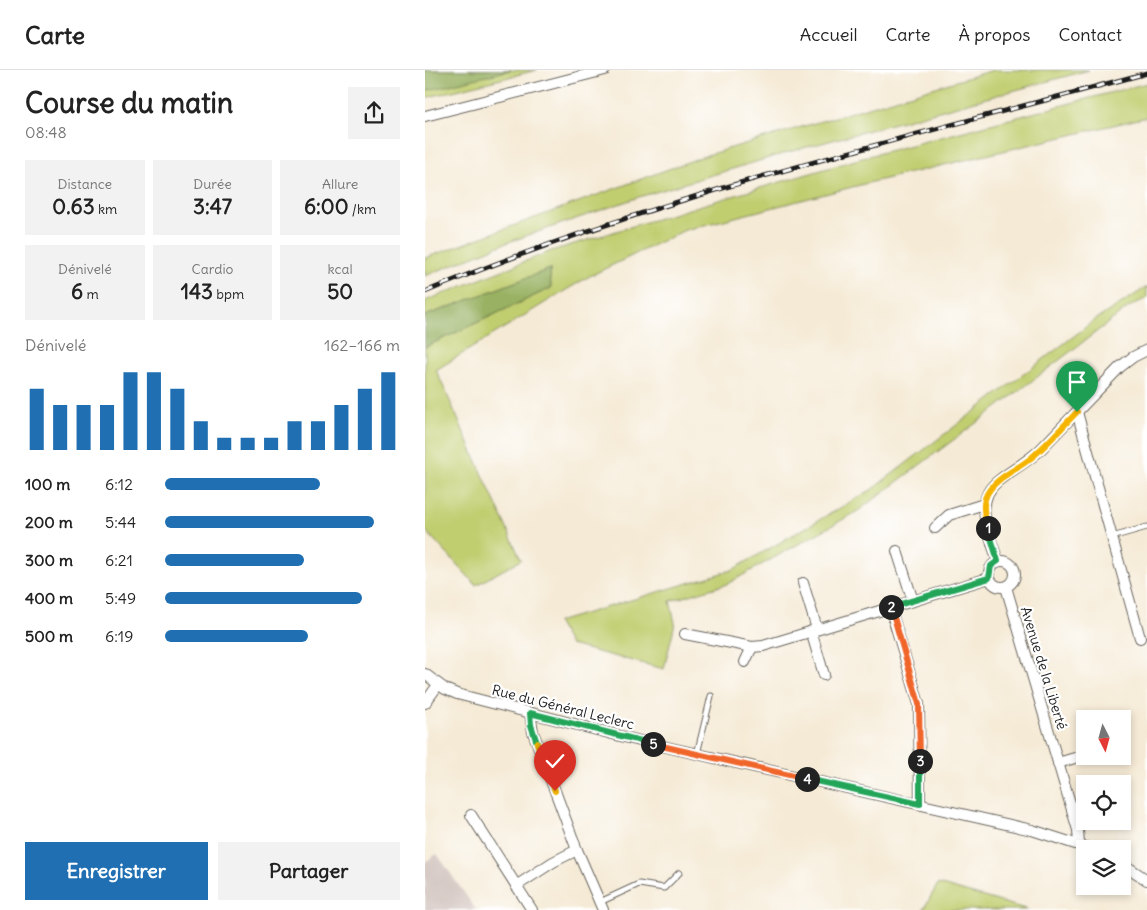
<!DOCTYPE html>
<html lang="fr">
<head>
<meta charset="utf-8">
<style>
	:root { --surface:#fff; --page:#f2f2f2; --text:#222; --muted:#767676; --line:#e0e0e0; --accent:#1f6fb2 }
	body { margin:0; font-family:Delius,sans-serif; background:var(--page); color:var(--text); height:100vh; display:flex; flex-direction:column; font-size:19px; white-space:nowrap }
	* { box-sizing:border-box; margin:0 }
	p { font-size:16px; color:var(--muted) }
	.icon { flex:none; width:28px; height:28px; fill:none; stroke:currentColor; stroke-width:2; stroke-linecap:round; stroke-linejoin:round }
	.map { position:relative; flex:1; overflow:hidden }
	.details { display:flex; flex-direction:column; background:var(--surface); width:425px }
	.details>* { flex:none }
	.needle { width:32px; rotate:174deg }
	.fabs { position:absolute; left:651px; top:640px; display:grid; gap:10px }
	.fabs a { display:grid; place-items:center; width:55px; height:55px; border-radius:0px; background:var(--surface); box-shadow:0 2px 8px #0003; font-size:25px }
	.pin { position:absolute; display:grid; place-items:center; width:42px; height:42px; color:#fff; margin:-51px -21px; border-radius:50% 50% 50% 0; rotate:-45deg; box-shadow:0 0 5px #0007 }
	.pin .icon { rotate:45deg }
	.km { position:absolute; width:25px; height:25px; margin:-12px; border-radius:50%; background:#222; color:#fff; font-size:14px; line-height:25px; text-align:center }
	.round { display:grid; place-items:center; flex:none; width:52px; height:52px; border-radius:0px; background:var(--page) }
	.headline { display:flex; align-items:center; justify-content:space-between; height:85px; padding:0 25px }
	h1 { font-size:28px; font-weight:700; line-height:38px }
	.stats { display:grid; grid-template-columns:repeat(3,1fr); gap:8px; height:85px; padding:5px 25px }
	.stats div { display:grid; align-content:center; border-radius:0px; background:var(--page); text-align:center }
	.stats b { font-size:21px; font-weight:700 }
	.stats small { font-size:14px; font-weight:400 }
	.stats p { font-size:14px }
	.chart { height:140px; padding:10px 25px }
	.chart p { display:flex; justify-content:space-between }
	.chart svg { width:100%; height:90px; margin-top:5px; stroke:var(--accent); stroke-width:6 }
	.cta { display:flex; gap:10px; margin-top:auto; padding:10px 25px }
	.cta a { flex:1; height:58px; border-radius:0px; background:var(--accent); color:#fff; font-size:20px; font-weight:700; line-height:58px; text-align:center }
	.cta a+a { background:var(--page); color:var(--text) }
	ul { padding:0 25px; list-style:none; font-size:16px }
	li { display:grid; grid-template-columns:80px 60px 1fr; align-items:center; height:38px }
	li i { height:12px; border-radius:6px; background:var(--accent) }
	header { display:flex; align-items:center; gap:30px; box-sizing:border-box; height:70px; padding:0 25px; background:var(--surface); border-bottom:1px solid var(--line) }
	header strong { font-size:24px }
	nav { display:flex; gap:28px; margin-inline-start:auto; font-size:18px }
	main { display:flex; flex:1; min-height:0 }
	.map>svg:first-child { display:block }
	.industrial { fill:#cfc0ba }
	.green { fill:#c1ce6f; stroke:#6e7546 }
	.forest { fill:#98b162; stroke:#5a663f }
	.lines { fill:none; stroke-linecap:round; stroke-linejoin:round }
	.lane-casing { stroke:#68645d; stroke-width:7 }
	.street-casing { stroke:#68645d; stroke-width:12 }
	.lane { stroke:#fff; stroke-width:5 }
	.street { stroke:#fff; stroke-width:10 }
	.rail-casing { stroke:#1c1c1c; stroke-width:5 }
	.rail { stroke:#fff; stroke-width:3; stroke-dasharray:9; stroke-linecap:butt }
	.split-1-casing { stroke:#fff; stroke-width:10 }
	.split-2-casing { stroke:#fff; stroke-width:10 }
	.split-3-casing { stroke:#fff; stroke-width:10 }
	.split-4-casing { stroke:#fff; stroke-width:10 }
	.split-5-casing { stroke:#fff; stroke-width:10 }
	.split-6-casing { stroke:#fff; stroke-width:10 }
	.split-7-casing { stroke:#fff; stroke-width:10 }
	.split-1 { stroke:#f5b400; stroke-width:6 }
	.split-2 { stroke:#22a559; stroke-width:6 }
	.split-3 { stroke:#f0652b; stroke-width:6 }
	.split-4 { stroke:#22a559; stroke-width:6 }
	.split-5 { stroke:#f0652b; stroke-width:6 }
	.split-6 { stroke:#22a559; stroke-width:6 }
	.split-7 { stroke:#f5b400; stroke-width:6 }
	.labels { text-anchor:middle; stroke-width:4.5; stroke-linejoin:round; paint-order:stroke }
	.street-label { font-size:14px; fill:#1c1c1c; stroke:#fff }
</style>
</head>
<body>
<header>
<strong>Carte</strong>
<nav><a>Accueil</a><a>Carte</a><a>À propos</a><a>Contact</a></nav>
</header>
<main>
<section class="details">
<div class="headline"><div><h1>Course du matin</h1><p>08:48</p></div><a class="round"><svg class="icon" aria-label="share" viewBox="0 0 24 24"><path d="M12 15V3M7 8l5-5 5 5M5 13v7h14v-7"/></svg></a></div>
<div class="stats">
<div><p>Distance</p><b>0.63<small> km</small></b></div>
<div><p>Durée</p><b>3:47</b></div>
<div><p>Allure</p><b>6:00<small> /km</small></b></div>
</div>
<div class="stats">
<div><p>Dénivelé</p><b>6<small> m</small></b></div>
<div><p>Cardio</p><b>143<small> bpm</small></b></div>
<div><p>kcal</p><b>50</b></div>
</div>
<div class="chart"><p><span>Dénivelé</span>162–166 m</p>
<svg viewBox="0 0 160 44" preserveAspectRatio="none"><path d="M5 44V14M15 44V22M25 44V22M35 44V22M45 44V6M55 44V6M65 44V14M75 44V30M85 44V38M95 44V38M105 44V38M115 44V30M125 44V30M135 44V22M145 44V14M155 44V6"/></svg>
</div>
<ul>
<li><b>100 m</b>6:12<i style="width:66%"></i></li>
<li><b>200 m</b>5:44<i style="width:89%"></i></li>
<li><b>300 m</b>6:21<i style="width:59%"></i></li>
<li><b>400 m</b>5:49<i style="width:84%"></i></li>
<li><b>500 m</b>6:19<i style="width:61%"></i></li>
</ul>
<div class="cta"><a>Enregistrer</a><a>Partager</a></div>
</section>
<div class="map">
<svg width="722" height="840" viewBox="0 0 722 840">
	<rect width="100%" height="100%" fill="#fff"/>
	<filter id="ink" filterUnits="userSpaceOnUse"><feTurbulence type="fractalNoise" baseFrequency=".02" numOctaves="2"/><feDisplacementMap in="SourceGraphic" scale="10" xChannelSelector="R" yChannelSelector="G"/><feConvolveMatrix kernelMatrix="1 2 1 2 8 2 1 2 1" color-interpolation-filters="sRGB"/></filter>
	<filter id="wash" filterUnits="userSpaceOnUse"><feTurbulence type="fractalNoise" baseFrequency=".0096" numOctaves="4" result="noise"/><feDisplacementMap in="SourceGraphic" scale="20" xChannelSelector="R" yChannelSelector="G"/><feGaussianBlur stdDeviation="1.12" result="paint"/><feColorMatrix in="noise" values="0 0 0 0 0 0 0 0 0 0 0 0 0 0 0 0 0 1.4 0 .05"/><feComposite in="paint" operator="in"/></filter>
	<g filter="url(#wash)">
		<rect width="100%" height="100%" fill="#f5ead5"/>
		<!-- industrial -->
		<polygon class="industrial" points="12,784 51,840 0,840 0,792"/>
		<!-- green -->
		<g class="green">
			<polygon points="0,0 112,0 0,28"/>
			<polygon points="568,0 664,0 364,82 214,127 81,173 0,206 0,188 279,86"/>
			<polygon points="722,13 722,47 443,113 260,160 165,206 131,226 11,300 96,490 51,515 0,460 0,277 126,218 125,199 0,246 0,231 126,181 277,135 444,86"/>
			<polygon points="722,217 722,228 704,237 578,333 433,441 302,514 245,531 250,553 239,599 145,575 132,552 307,500 446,420 670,250"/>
			<polygon points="513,814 604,840 498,840"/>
		</g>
		<!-- forest -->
		<g class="forest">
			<polygon points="0,0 86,0 0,21"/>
			<polygon points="125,199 126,218 0,277 0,246"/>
		</g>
	</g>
	<g filter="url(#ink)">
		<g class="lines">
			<!-- lane casing -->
			<g class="lane-casing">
				<g id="lane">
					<polyline points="687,467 722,457"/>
					<polyline points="272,684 286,626"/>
					<polyline points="175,832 214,814 239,818 254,803"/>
				</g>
			</g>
			<!-- street casing -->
			<g class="street-casing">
				<g id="street">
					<polyline points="0,46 180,0"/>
					<polyline points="652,342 715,568"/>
					<polyline points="510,458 524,445 559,434"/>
					<polyline points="472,481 488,531"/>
					<circle cx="577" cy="504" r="13"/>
					<path d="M573,491C565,466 547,431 573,411C587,400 602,392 615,380L695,297L708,287L722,280"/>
					<polyline points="378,513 392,559"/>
					<polyline points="581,517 653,760 654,774"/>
					<polyline points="465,537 494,634 495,734"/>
					<polyline points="386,561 399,605"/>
					<polyline points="260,564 327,577 338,576 564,508"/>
					<polyline points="320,592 327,577"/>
					<polyline points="0,604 20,619 32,624 215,671 607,760 666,779"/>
					<polyline points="0,633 13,615"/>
					<polyline points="105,643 108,662 152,780 178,840"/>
					<polyline points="698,674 700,673"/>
					<polyline points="633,693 660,685"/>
					<polyline points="46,745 107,840"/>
					<polyline points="698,794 722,810"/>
					<polyline points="91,816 128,792 152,780"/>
				</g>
			</g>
			<!-- lane -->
			<use href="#lane" class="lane"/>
			<!-- street -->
			<use href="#street" class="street"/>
			<!-- rail casing -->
			<g class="rail-casing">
				<path id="rail" d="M0,222C233,125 479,69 722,3"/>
			</g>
			<!-- rail -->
			<use href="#rail" class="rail"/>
		</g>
	</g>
	<g class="lines" filter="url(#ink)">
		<!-- split-1 casing -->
		<g class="split-1-casing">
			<path id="split-1" d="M563,458C560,447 556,435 562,424C571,407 592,400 606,388C623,374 637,357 652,342"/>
		</g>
		<!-- split-2 casing -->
		<g class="split-2-casing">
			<polyline id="split-2" points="466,537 564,508 566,496 573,491 563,458"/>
		</g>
		<!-- split-3 casing -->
		<g class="split-3-casing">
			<polyline id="split-3" points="466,537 494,634 495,691"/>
		</g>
		<!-- split-4 casing -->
		<g class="split-4-casing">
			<polyline id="split-4" points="382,709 495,734 495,691"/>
		</g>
		<!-- split-5 casing -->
		<g class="split-5-casing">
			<polyline id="split-5" points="228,674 382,709"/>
		</g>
		<!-- split-6 casing -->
		<g class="split-6-casing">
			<polyline id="split-6" points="112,673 106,655 105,643 228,674"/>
		</g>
		<!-- split-7 casing -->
		<g class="split-7-casing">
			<polyline id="split-7" points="112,673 130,721"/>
		</g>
		<!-- split-1 -->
		<use href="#split-1" class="split-1"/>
		<!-- split-2 -->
		<use href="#split-2" class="split-2"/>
		<!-- split-3 -->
		<use href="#split-3" class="split-3"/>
		<!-- split-4 -->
		<use href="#split-4" class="split-4"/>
		<!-- split-5 -->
		<use href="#split-5" class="split-5"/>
		<!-- split-6 -->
		<use href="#split-6" class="split-6"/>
		<!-- split-7 -->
		<use href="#split-7" class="split-7"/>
	</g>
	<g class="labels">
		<!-- street labels -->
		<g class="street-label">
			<text transform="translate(619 598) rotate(73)" y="5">Avenue de la Liberté</text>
			<text transform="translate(138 637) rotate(14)" y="5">Rue du Général Leclerc</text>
		</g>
	</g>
</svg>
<div class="fabs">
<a><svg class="needle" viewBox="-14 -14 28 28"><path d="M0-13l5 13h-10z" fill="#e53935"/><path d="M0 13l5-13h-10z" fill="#767676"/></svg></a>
<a><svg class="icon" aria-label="locate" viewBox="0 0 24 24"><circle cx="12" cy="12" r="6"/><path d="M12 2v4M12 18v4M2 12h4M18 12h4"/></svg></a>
<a><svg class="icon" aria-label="layers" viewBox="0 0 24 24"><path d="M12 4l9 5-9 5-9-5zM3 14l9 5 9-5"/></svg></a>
</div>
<div class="pin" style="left:652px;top:342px;background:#1e9e55"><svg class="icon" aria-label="arrive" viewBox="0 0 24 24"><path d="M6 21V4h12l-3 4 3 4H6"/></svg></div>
<div class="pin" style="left:130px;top:721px;background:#d93025"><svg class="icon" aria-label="check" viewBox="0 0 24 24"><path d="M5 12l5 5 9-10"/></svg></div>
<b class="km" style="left:563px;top:458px">1</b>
<b class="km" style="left:466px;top:537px">2</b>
<b class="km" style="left:495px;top:691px">3</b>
<b class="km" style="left:382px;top:709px">4</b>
<b class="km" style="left:228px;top:674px">5</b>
</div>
</main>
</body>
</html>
